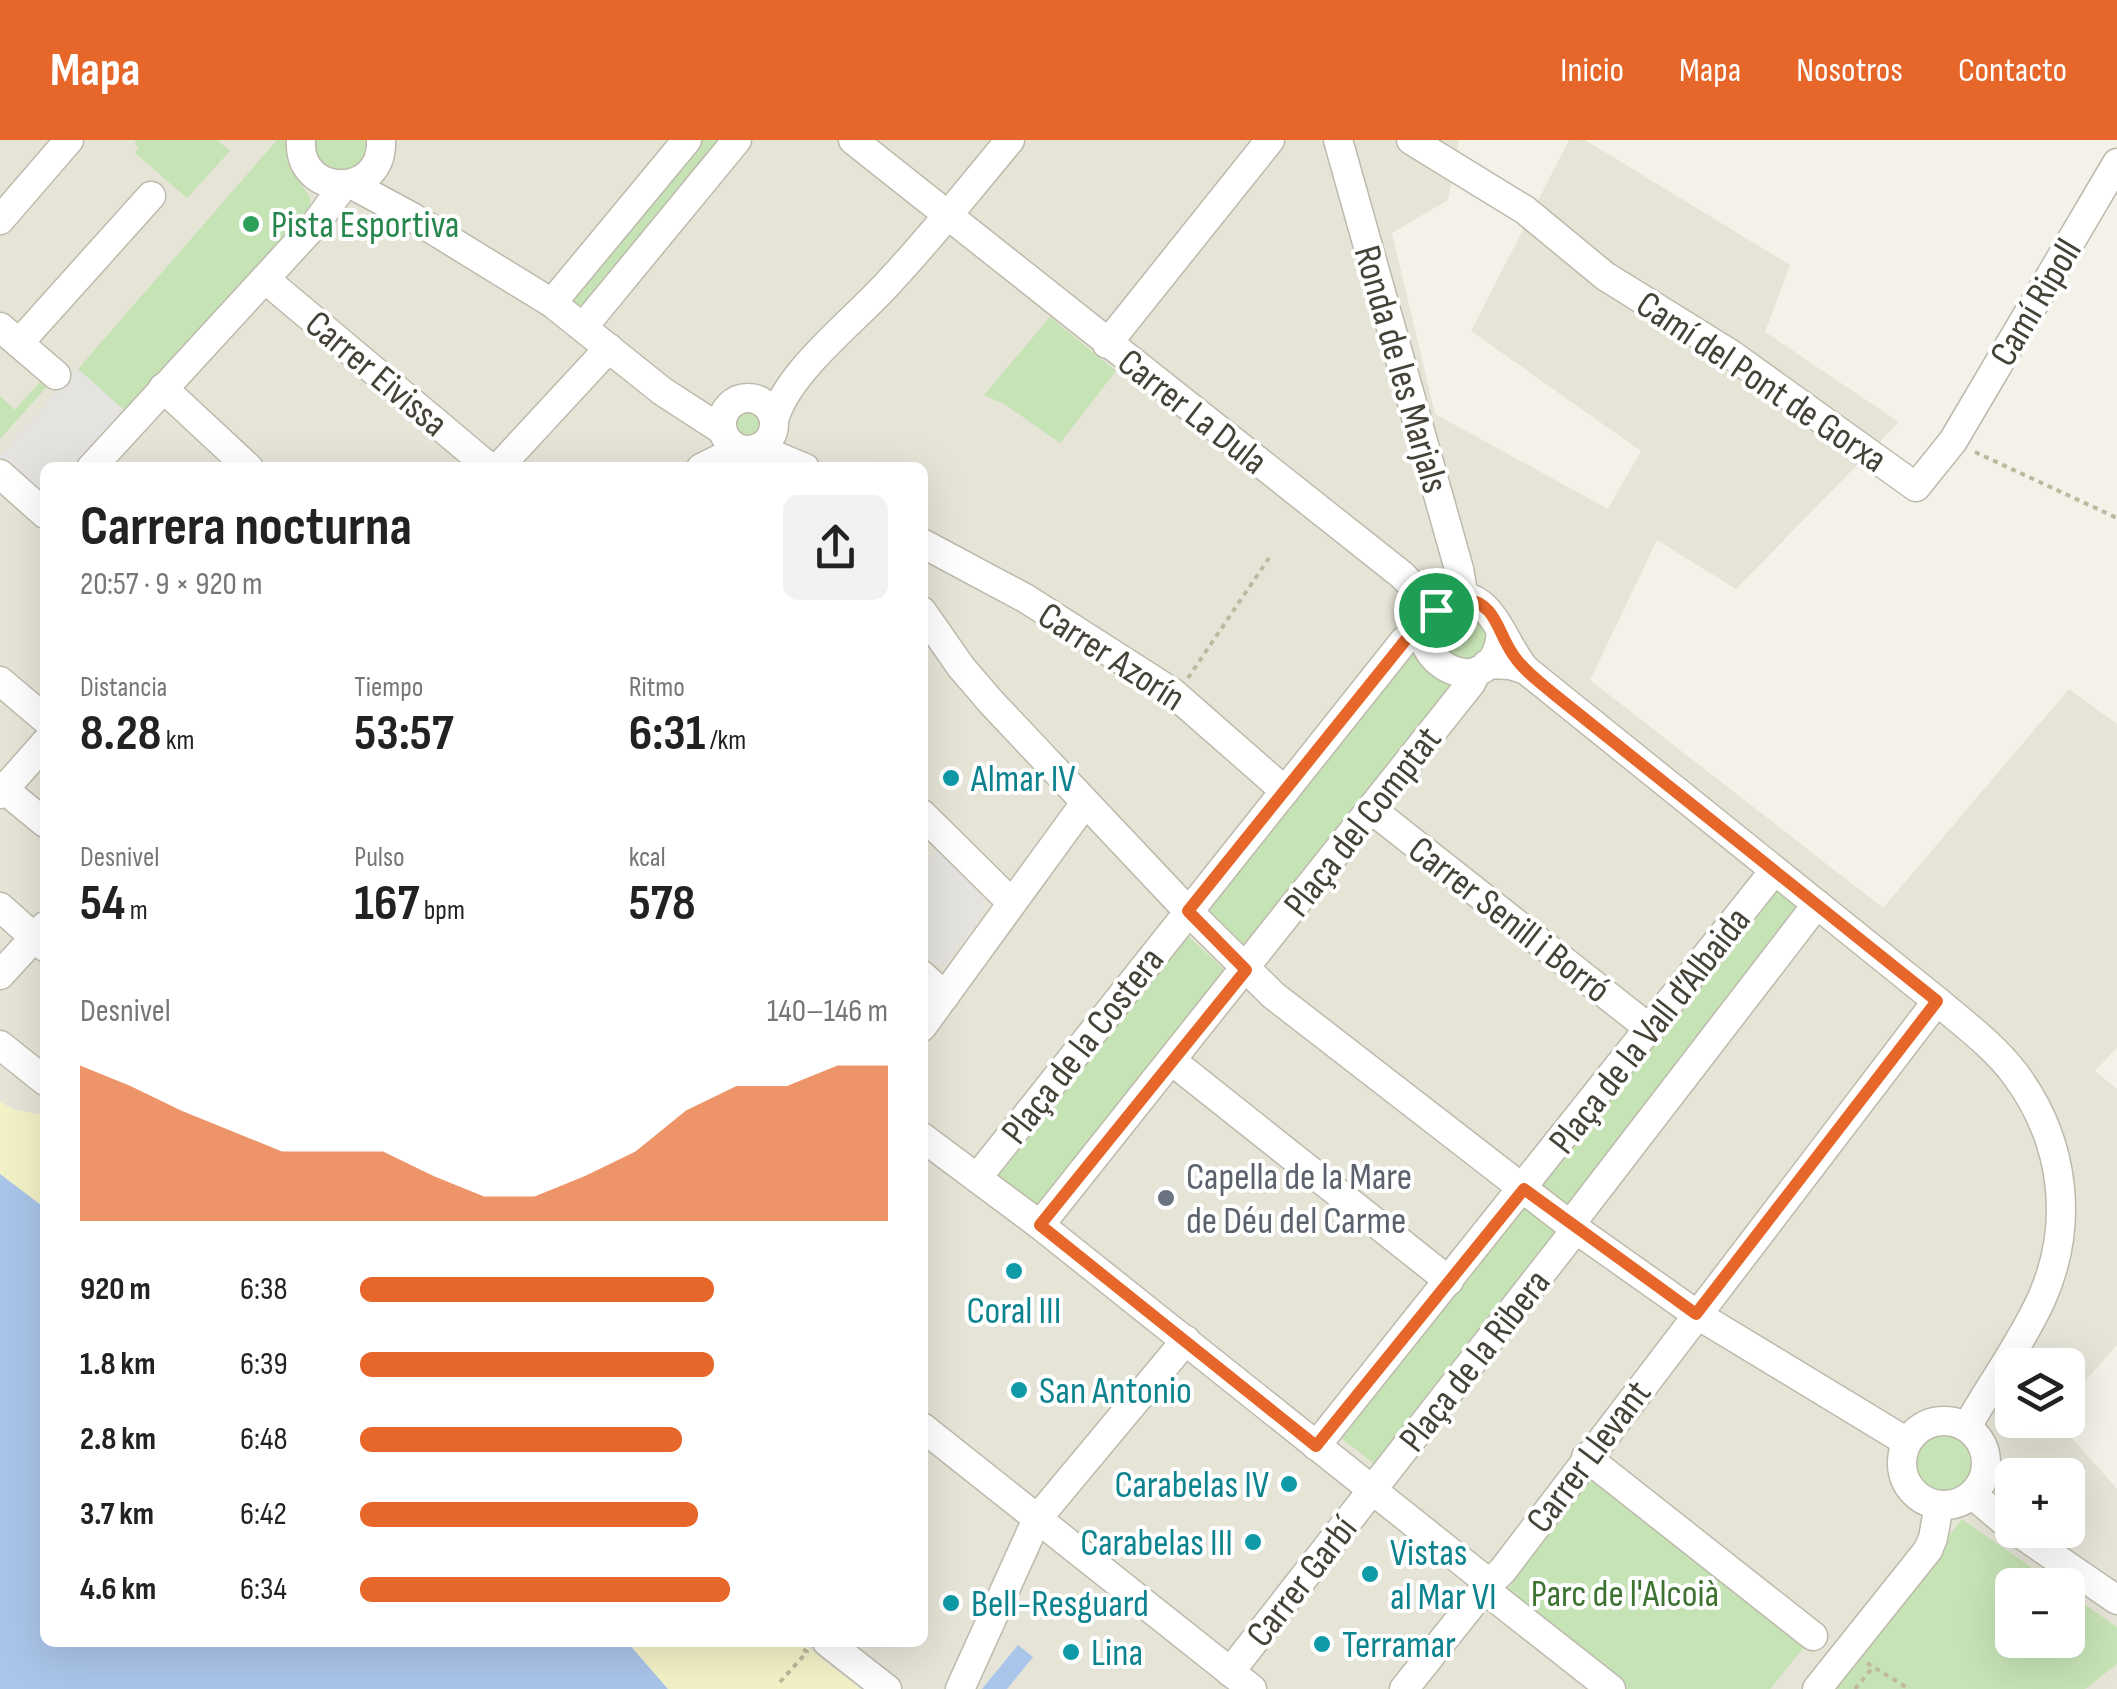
<!DOCTYPE html>
<html lang="es">
<head>
<meta charset="utf-8">
<style>
	:root { --surface:#fff; --page:#f2f2f2; --text:#222; --muted:#767676; --accent:#e7672b }
	body { margin:0; font-family:"Sofia Sans Condensed",sans-serif; background:var(--page); color:var(--text); height:100vh; display:flex; flex-direction:column; font-size:38px; white-space:nowrap }
	* { box-sizing:border-box; margin:0 }
	p { font-size:32px; color:var(--muted) }
	.icon { flex:none; width:55px; height:55px; fill:none; stroke:currentColor; stroke-width:2; stroke-linecap:round; stroke-linejoin:round }
	.map { position:relative; flex:1; overflow:hidden }
	.sheet { position:absolute; left:40px; top:322px; width:888px; height:1185px; display:flex; flex-direction:column; background:var(--surface); border-radius:15px; box-shadow:0 10px 40px #0002 }
	.sheet>* { flex:none }
	.buttons { position:absolute; left:1995px; top:1208px; display:grid; gap:20px }
	.buttons a { display:grid; place-items:center; width:90px; height:90px; border-radius:15px; background:var(--surface); box-shadow:0 10px 40px #0002; font-size:50px }
	.pin { position:absolute; display:grid; place-items:center; width:85px; height:85px; color:#fff; margin:-42px; border:5px solid #fff; border-radius:50%; box-shadow:0 2px 10px #0007 }
	.round { display:grid; place-items:center; flex:none; width:105px; height:105px; border-radius:15px; background:var(--page) }
	.head { display:flex; align-items:center; justify-content:space-between; height:170px; padding:0 40px }
	h1 { font-size:55px; font-weight:700; line-height:75px }
	.figures { display:grid; grid-template-columns:repeat(3,1fr); gap:15px; height:170px; padding:10px 40px }
	.figures div { display:grid; align-content:center }
	.figures b { font-size:50px; font-weight:700 }
	.figures small { font-size:28px; font-weight:400 }
	.figures p { font-size:28px }
	.chart { height:280px; padding:20px 40px }
	.chart p { display:flex; justify-content:space-between }
	.chart svg { width:100%; height:180px; margin-top:10px; fill:var(--accent); opacity:.7 }
	ul { padding:0 40px; list-style:none; font-size:32px }
	li { display:grid; grid-template-columns:160px 120px 1fr; align-items:center; height:75px }
	li i { height:25px; border-radius:12px; background:var(--accent) }
	header { display:flex; align-items:center; gap:60px; box-sizing:border-box; height:140px; padding:0 50px; background:var(--accent); color:#fff }
	header strong { font-size:48px }
	nav { display:flex; gap:55px; margin-inline-start:auto; font-size:35px }
	.map>svg:first-child { display:block }
	.residential { fill:#e6e4d7; fill-rule:evenodd }
	.green { fill:#c6e3b5 }
	.sand { fill:#f3f2c7 }
	.parking { fill:#e4e3e0 }
	.water { fill:#aac5ea }
	.lines { fill:none; stroke-linecap:round; stroke-linejoin:round }
	.minor-casing { stroke:#bdbaac; stroke-width:31 }
	.path { stroke:#beb89e; stroke-width:4; stroke-dasharray:5 5; stroke-linecap:butt }
	.minor { stroke:#fff; stroke-width:28 }
	.route-casing { stroke:#fff; stroke-width:20 }
	.route { stroke:#e7672b; stroke-width:12 }
	.leisure-dot { fill:#2e9e5b; stroke:#fff; stroke-width:4 }
	.culture-dot { fill:#0f9aa8; stroke:#fff; stroke-width:4 }
	.worship-dot { fill:#6b7280; stroke:#fff; stroke-width:4 }
	.labels { text-anchor:middle; stroke-width:8; stroke-linejoin:round; paint-order:stroke }
	.leisure-label { font-size:38px; fill:#27864d; stroke:#fff; text-anchor:start }
	.street-label { font-size:38px; fill:#454237; stroke:#fff }
	.culture-label { font-size:38px; fill:#0d838f; stroke:#fff; text-anchor:start }
	.worship-label { font-size:38px; fill:#5b616d; stroke:#fff; text-anchor:start }
	.park-label { font-size:38px; fill:#3d7230; stroke:#fff }
</style>
</head>
<body>
<header>
<strong>Mapa</strong>
<nav><a>Inicio</a><a>Mapa</a><a>Nosotros</a><a>Contacto</a></nav>
</header>
<div class="map">
<svg width="2117" height="1549" viewBox="0 0 2117 1549">
	<rect width="100%" height="100%" fill="#f3f1e8"/>
	<!-- residential -->
	<path class="residential" d="M0,0H1459L1448,60L1392,93L1435,274L1608,369L1641,311L1471,191L1569,0H1585L1790,125L1765,192L1899,282L1736,449L1657,400L1590,540L1883,768L2069,549L2117,584V908L2095,931L2117,949V1205L2082,1245L2068,1252V1225H2012V1280H2056L2117,1349V1549H860L802,1503L922,1502V328H45V975L15,970L0,962ZM2012,1335H2068V1390H2012ZM2012,1445H2068V1500H2012Z"/>
	<!-- green -->
	<g class="green">
		<polygon points="137,0 217,0 230,11 187,58 135,13 139,8 134,4"/>
		<polygon points="277,0 288,0 293,32 310,57 311,74 126,272 78,229"/>
		<polygon points="310,0 369,0 365,22 349,34 321,28"/>
		<polygon points="695,0 728,0 587,173 566,156"/>
		<polygon points="1050,177 1116,231 1060,303 1004,264 984,255"/>
		<polygon points="46,235 53,240 0,299 0,256 15,270"/>
		<circle cx="747" cy="283" r="17"/>
		<circle cx="1462" cy="495" r="24"/>
		<polygon points="1416,500 1461,540 1245,813 1202,771"/>
		<polygon points="1771,742 1805,769 1570,1068 1537,1042"/>
		<polygon points="1186,794 1228,833 1038,1071 991,1035"/>
		<polygon points="1522,1064 1560,1093 1376,1325 1337,1295"/>
		<circle cx="1943" cy="1323" r="32"/>
		<polygon points="1595,1333 1809,1501 1770,1549 1625,1549 1503,1455"/>
		<polygon points="1962,1379 2056,1445 2012,1445 2012,1500 2068,1500 2068,1453 2117,1487 2117,1524 2085,1549 1830,1549"/>
	</g>
	<!-- sand -->
	<g class="sand">
		<polygon points="0,962 15,970 45,975 45,1070 0,1035"/>
		<polygon points="786,1502 802,1503 860,1549 668,1549 628,1503"/>
	</g>
	<!-- parking -->
	<g class="parking">
		<polygon points="78,229 126,272 75,327 45,328 45,360 0,323 0,315"/>
		<polygon points="938,711 983,758 984,772 946,823 935,825 923,813 922,728"/>
	</g>
	<!-- water -->
	<g class="water">
		<polygon points="0,1034 45,1068 45,1502 628,1503 668,1549 0,1549"/>
		<polygon points="1018,1505 1033,1517 1007,1549 982,1549"/>
	</g>
	<g class="lines">
		<!-- minor casing -->
		<g class="minor-casing">
			<g id="minor">
				<path d="M301,0C297,58 384,60 381,0"/>
				<polyline points="853,0 1402,435 1436,470"/>
				<polyline points="1338,0 1459,429 1464,458"/>
				<polyline points="1411,0 1525,70 1605,136 1732,215 1916,347 1953,301 2117,23"/>
				<polyline points="351,44 412,77 552,163 662,251 722,290"/>
				<polyline points="0,80 69,0"/>
				<polyline points="265,139 490,328"/>
				<polyline points="552,163 687,0"/>
				<polyline points="584,186 737,0"/>
				<polyline points="0,187 56,235"/>
				<polyline points="19,203 151,56"/>
				<polyline points="1107,204 1270,0"/>
				<polyline points="163,248 249,328"/>
				<circle cx="748" cy="284" r="26"/>
				<path d="M774,280C787,231 857,179 891,140C933,95 971,47 1010,0"/>
				<polyline points="757,308 805,328"/>
				<polyline points="91,328 317,82 343,46"/>
				<polyline points="498,328 609,208"/>
				<polyline points="701,328 739,309"/>
				<polyline points="0,334 45,374"/>
				<polyline points="922,403 1025,458 1172,552 1285,651"/>
				<polyline points="922,471 961,527 991,562 1188,771 1273,855 1570,1085 1696,1174 1907,1302"/>
				<path d="M1487,524L1510,525L1526,530C1503,506 1487,432 1440,466C1383,507 1493,579 1501,492"/>
				<path d="M1526,530L1937,861C1964,884 1994,906 2015,934C2065,1001 2075,1085 2041,1160C2021,1204 1991,1244 1967,1287"/>
				<polyline points="0,541 45,579"/>
				<polyline points="0,646 45,683"/>
				<polyline points="0,654 45,603"/>
				<polyline points="1371,669 1650,889"/>
				<polyline points="922,674 1012,763"/>
				<polyline points="0,767 45,807"/>
				<polyline points="0,835 45,786"/>
				<polyline points="922,835 945,856"/>
				<polyline points="922,887 1085,663"/>
				<polyline points="0,905 45,941"/>
				<polyline points="1172,921 1449,1141"/>
				<polyline points="922,997 1040,1085 1489,1443"/>
				<polyline points="977,1038 1404,501 1427,485"/>
				<polyline points="1040,1085 1471,543 1477,531"/>
				<polyline points="1570,1085 1817,764"/>
				<circle cx="1944" cy="1323" r="42"/>
				<polyline points="922,1287 1252,1549"/>
				<polyline points="1316,1306 1774,731"/>
				<polyline points="1586,1317 1813,1496"/>
				<polyline points="1973,1355 2012,1388"/>
				<polyline points="2015,1390 2117,1460"/>
				<polyline points="1484,1449 1611,1549"/>
				<polyline points="827,1502 887,1549"/>
				<polyline points="1230,1532 1576,1089"/>
				<polyline points="960,1549 1037,1379 1186,1200"/>
				<polyline points="1404,1549 1484,1449 1503,1430 1937,861"/>
				<polyline points="1817,1549 1928,1410 1933,1398 1939,1365"/>
			</g>
		</g>
		<!-- path -->
		<g class="path">
			<polyline points="1975,312 2117,378"/>
			<polyline points="1188,538 1269,418"/>
			<polyline points="1867,1523 1909,1549"/>
			<polyline points="780,1542 807,1512 795,1502"/>
			<polyline points="1855,1549 1874,1526"/>
		</g>
		<!-- minor -->
		<use href="#minor" class="minor"/>
	</g>
	<g class="lines">
		<!-- route casing -->
		<g class="route-casing">
			<path id="route" d="M1464,458C1498,465 1496,491 1514,516C1524,531 1541,543 1555,555L1937,861L1696,1174L1524,1049L1316,1306L1040,1085L1246,830L1188,771L1408,497L1427,485L1441,465Z"/>
		</g>
		<!-- route -->
		<use href="#route" class="route"/>
	</g>
	<!-- markers -->
	<circle class="leisure-dot" cx="251" cy="84" r="10"/>
	<g class="culture-dot">
		<circle cx="951" cy="638" r="10"/>
		<circle cx="1014" cy="1131" r="10"/>
		<circle cx="1019" cy="1250" r="10"/>
		<circle cx="1289" cy="1344" r="10"/>
		<circle cx="1253" cy="1402" r="10"/>
		<circle cx="1370" cy="1434" r="10"/>
		<circle cx="951" cy="1463" r="10"/>
		<circle cx="1322" cy="1504" r="10"/>
		<circle cx="1071" cy="1512" r="10"/>
	</g>
	<circle class="worship-dot" cx="1166" cy="1058" r="10"/>
	<g class="labels">
		<!-- leisure labels -->
		<g class="leisure-label">
			<text x="271" y="97">Pista Esportiva</text>
		</g>
		<!-- street labels -->
		<g class="street-label">
			<text transform="translate(2035 162) rotate(-59)" y="13">Camí Ripoll</text>
			<text transform="translate(1402 229) rotate(74)" y="13">Ronda de les Marjals</text>
			<text transform="translate(377 233) rotate(40)" y="13">Carrer Eivissa</text>
			<text transform="translate(1762 241) rotate(34)" y="13">Camí del Pont de Gorxa</text>
			<text transform="translate(1193 271) rotate(38)" y="13">Carrer La Dula</text>
			<text transform="translate(1112 516) rotate(33)" y="13">Carrer Azorín</text>
			<text transform="translate(1362 681) rotate(-52)" y="13">Plaça del Comptat</text>
			<text transform="translate(1510 779) rotate(38)" y="13">Carrer Senill i Borró</text>
			<text transform="translate(1649 890) rotate(-52)" y="13">Plaça de la Vall d’Albaida</text>
			<text transform="translate(1082 905) rotate(-52)" y="13">Plaça de la Costera</text>
			<text transform="translate(1474 1220) rotate(-52)" y="13">Plaça de la Ribera</text>
			<text transform="translate(1588 1316) rotate(-53)" y="13">Carrer Llevant</text>
			<text transform="translate(1301 1441) rotate(-52)" y="13">Carrer Garbí</text>
		</g>
		<!-- culture labels -->
		<g class="culture-label">
			<text x="971" y="651">Almar IV</text>
			<text x="1014" y="1183" text-anchor="middle">Coral III</text>
			<text x="1039" y="1263">San Antonio</text>
			<text x="1269" y="1357" text-anchor="end">Carabelas IV</text>
			<text x="1233" y="1415" text-anchor="end">Carabelas III</text>
			<text x="1390" y="1425">Vistas<tspan x="1390" dy="44">al Mar VI</tspan></text>
			<text x="971" y="1476">Bell-Resguard</text>
			<text x="1342" y="1517">Terramar</text>
			<text x="1091" y="1525">Lina</text>
		</g>
		<!-- worship labels -->
		<g class="worship-label">
			<text x="1186" y="1049">Capella de la Mare<tspan x="1186" dy="44">de Déu del Carme</tspan></text>
		</g>
		<!-- park labels -->
		<g class="park-label">
			<text x="1625" y="1466">Parc de l'Alcoià</text>
		</g>
	</g>
</svg>
<div class="buttons">
<a><svg class="icon" aria-label="layers" viewBox="0 0 24 24"><path d="M12 4l9 5-9 5-9-5zM3 14l9 5 9-5"/></svg></a>
<a>+</a>
<a>−</a>
</div>
<div class="pin" style="left:1436px;top:470px;background:#1e9e55"><svg class="icon" aria-label="arrive" viewBox="0 0 24 24"><path d="M6 21V4h12l-3 4 3 4H6"/></svg></div>
<section class="sheet">
<div class="head"><div><h1>Carrera nocturna</h1><p>20:57 · 9 × 920 m</p></div><a class="round"><svg class="icon" aria-label="share" viewBox="0 0 24 24"><path d="M12 15V3M7 8l5-5 5 5M5 13v7h14v-7"/></svg></a></div>
<div class="figures">
<div><p>Distancia</p><b>8.28<small> km</small></b></div>
<div><p>Tiempo</p><b>53:57</b></div>
<div><p>Ritmo</p><b>6:31<small> /km</small></b></div>
</div>
<div class="figures">
<div><p>Desnivel</p><b>54<small> m</small></b></div>
<div><p>Pulso</p><b>167<small> bpm</small></b></div>
<div><p>kcal</p><b>578</b></div>
</div>
<div class="chart"><p><span>Desnivel</span>140–146 m</p>
<svg viewBox="0 0 160 44" preserveAspectRatio="none"><path d="M0 44V6L10 11L20 17L30 22L40 27L50 27L60 27L70 33L80 38L90 38L100 33L110 27L120 17L130 11L140 11L150 6L160 6V44z"/></svg>
</div>
<ul>
<li><b>920 m</b>6:38<i style="width:67%"></i></li>
<li><b>1.8 km</b>6:39<i style="width:67%"></i></li>
<li><b>2.8 km</b>6:48<i style="width:61%"></i></li>
<li><b>3.7 km</b>6:42<i style="width:64%"></i></li>
<li><b>4.6 km</b>6:34<i style="width:70%"></i></li>
</ul>
</section>
</div>
</body>
</html>
